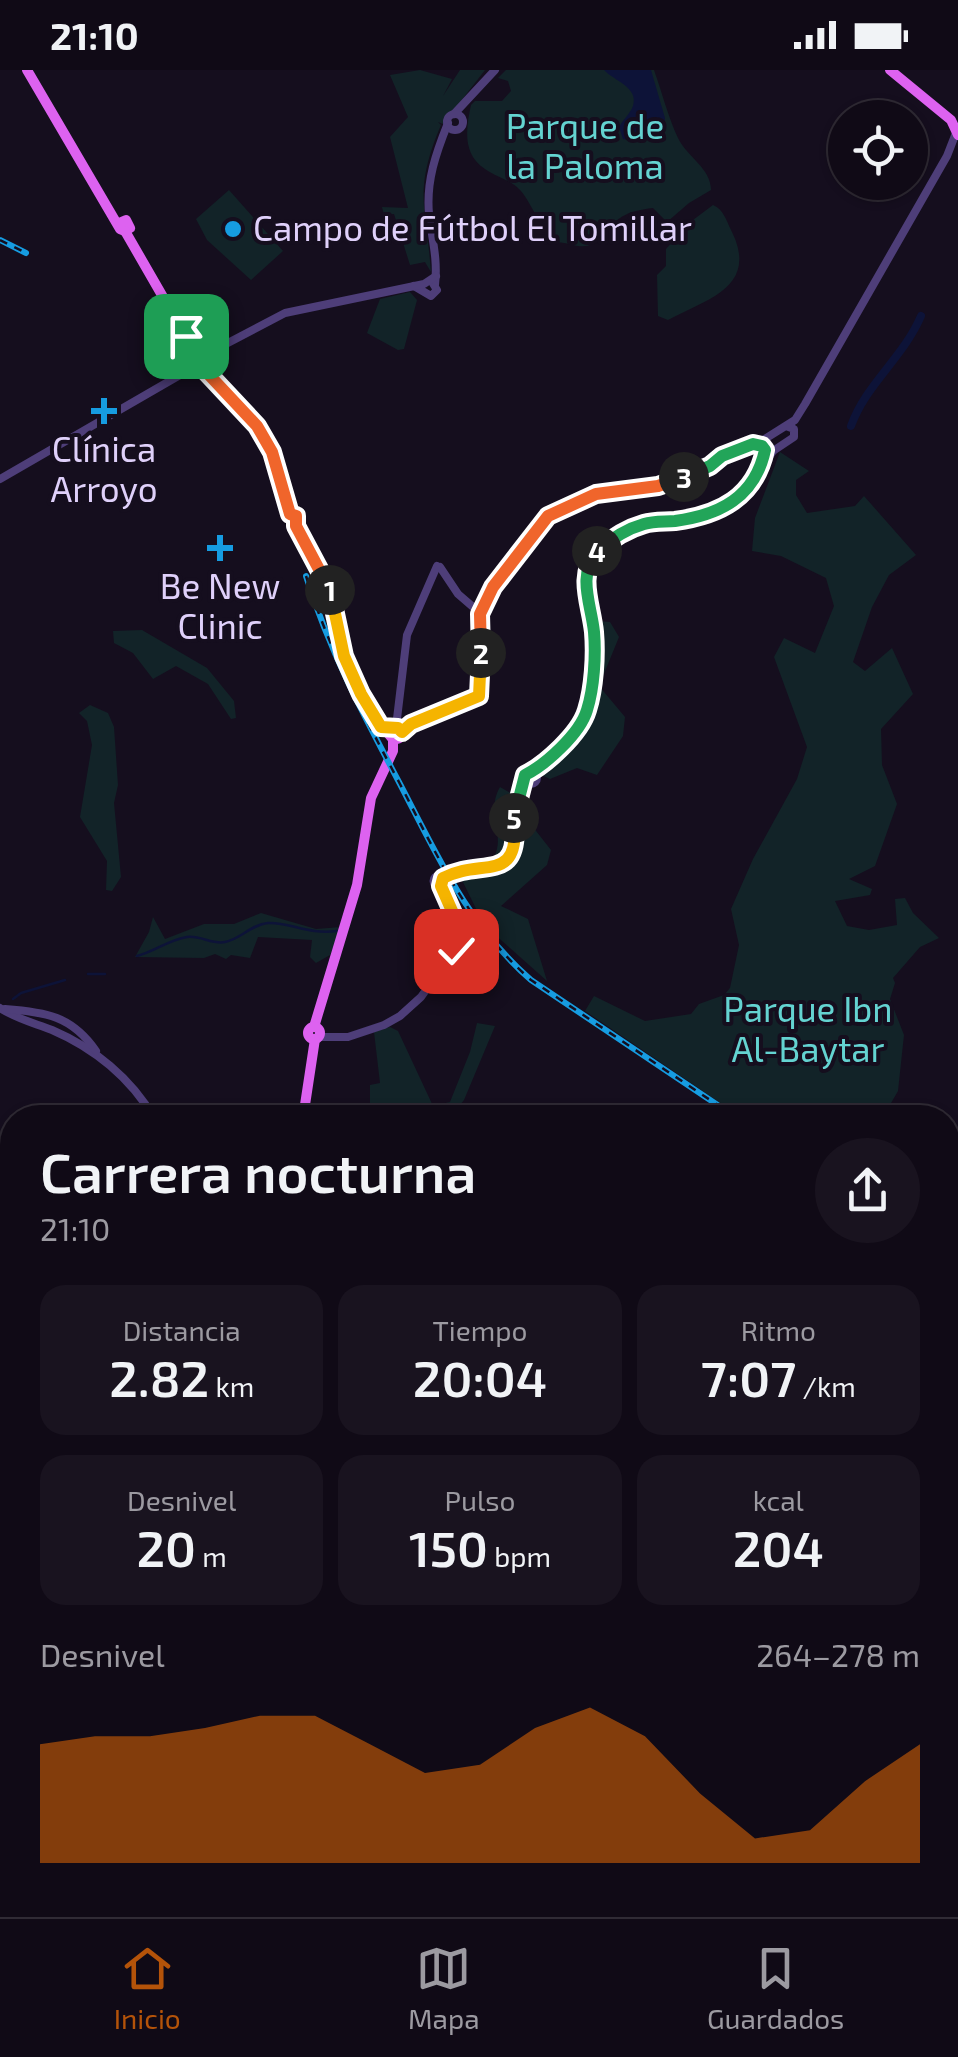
<!DOCTYPE html>
<html lang="es">
<head>
<meta charset="utf-8">
<style>
	:root { --surface:#100a16; --page:#19131f; --text:#f1f3f6; --muted:#9c9aa1; --line:#302b35; --accent:#b45309 }
	body { margin:0; font-family:"Exo 2",sans-serif; background:var(--page); color:var(--text); height:100vh; display:flex; flex-direction:column; font-size:38px; white-space:nowrap }
	* { box-sizing:border-box; margin:0 }
	p { font-size:32px; color:var(--muted) }
	.icon { flex:none; width:55px; height:55px; fill:none; stroke:currentColor; stroke-width:2; stroke-linecap:round; stroke-linejoin:round }
	.map { position:relative; flex:1; overflow:hidden }
	.panel { position:absolute; left:0px; top:1035px; width:960px; height:812px; display:flex; flex-direction:column; background:var(--surface); border-radius:40px 40px 0 0; box-shadow:0 2px 8px #0004,0 0 0 2px var(--line) }
	.panel>* { flex:none }
	.fabs { position:absolute; left:828px; top:30px; display:grid; gap:20px }
	.fabs a { display:grid; place-items:center; width:100px; height:100px; border-radius:50%; background:var(--surface); box-shadow:0 2px 8px #0004,0 0 0 2px var(--line); font-size:50px }
	.pin { position:absolute; display:grid; place-items:center; width:85px; height:85px; color:#fff; margin:-42px; border-radius:20px; box-shadow:0 5px 15px #0006 }
	.km { position:absolute; width:50px; height:50px; margin:-25px; border-radius:50%; background:#222; color:#fff; font-size:28px; line-height:50px; text-align:center }
	.round { display:grid; place-items:center; flex:none; width:105px; height:105px; border-radius:52px; background:var(--page) }
	.head { display:flex; align-items:center; justify-content:space-between; height:170px; padding:0 40px }
	h1 { font-size:55px; font-weight:600; line-height:75px }
	.metrics { display:grid; grid-template-columns:repeat(3,1fr); gap:15px; height:170px; padding:10px 40px }
	.metrics div { display:grid; align-content:center; border-radius:25px; background:var(--page); text-align:center }
	.metrics b { font-size:50px; font-weight:600 }
	.metrics small { font-size:28px; font-weight:400 }
	.metrics p { font-size:28px }
	.chart { height:280px; padding:20px 40px }
	.chart p { display:flex; justify-content:space-between }
	.chart svg { width:100%; height:180px; margin-top:10px; fill:var(--accent); opacity:.7 }
	.status { display:flex; justify-content:space-between; align-items:center; height:70px; padding:0 50px; background:var(--surface); direction:ltr }
	.status svg { height:28px; fill:currentColor }
	.dock { display:flex; justify-content:space-around; align-items:center; height:140px; border-top:2px solid var(--line); background:var(--surface); font-size:28px; color:var(--muted) }
	.dock a { display:grid; justify-items:center; gap:5px }
	.dock .selected { color:var(--accent) }
	.map>svg:first-child { display:block }
	.green { fill:#122328 }
	.water { fill:#0d1338 }
	.lines { fill:none; stroke-linecap:round; stroke-linejoin:round }
	.stream { stroke:#0d1338; stroke-width:2.5 }
	.river { stroke:#0d1338; stroke-width:8 }
	.minor { stroke:#4e3e79; stroke-width:8 }
	.major { stroke:#dd62f0; stroke-width:10 }
	.highway { stroke:#ef577b; stroke-width:14 }
	.rail-casing { stroke:#169ce1; stroke-width:6 }
	.rail { stroke:#150e1e; stroke-width:2.5; stroke-dasharray:8; stroke-linecap:butt }
	.split-1-casing { stroke:#fff; stroke-width:20 }
	.split-2-casing { stroke:#fff; stroke-width:20 }
	.split-3-casing { stroke:#fff; stroke-width:20 }
	.split-4-casing { stroke:#fff; stroke-width:20 }
	.split-5-casing { stroke:#fff; stroke-width:20 }
	.split-6-casing { stroke:#fff; stroke-width:20 }
	.split-1 { stroke:#f0652b; stroke-width:12 }
	.split-2 { stroke:#f5b400; stroke-width:12 }
	.split-3 { stroke:#f0652b; stroke-width:12 }
	.split-4 { stroke:#22a559; stroke-width:12 }
	.split-5 { stroke:#22a559; stroke-width:12 }
	.split-6 { stroke:#f5b400; stroke-width:12 }
	.poi-dot { fill:#169ce1; stroke:#150e1e; stroke-width:4 }
	.labels { text-anchor:middle; stroke-width:8; stroke-linejoin:round; paint-order:stroke }
	.park-label { font-size:35px; fill:#64d3d1; stroke:#150e1e }
	.poi-label { font-size:35px; fill:#dfd0fa; stroke:#150e1e }
</style>
</head>
<body>
<div class="status"><b>21:10</b><svg viewBox="0 0 49 12"><path d="M0 12V9h3v3zM5 12V6h3v6zM10 12V3h3v9zM15 12V0h3v12zM26 1h20v11H26zM47 4h2v5h-2z"/></svg></div>
<div class="map">
<svg width="958" height="1847" viewBox="0 0 958 1847">
	<rect width="100%" height="100%" fill="#150e1e"/>
	<!-- green -->
	<g class="green">
		<path d="M420,0L452,9L443,26L460,0H485L443,54L438,52L441,55C413,121 426,136 431,202L425,192L410,195L394,144L384,145L382,137L408,138L390,67L408,47L390,5Z"/>
		<path d="M506,0H654C662,22 668,47 678,68C687,87 711,98 711,120L689,133L667,152L653,138C628,141 621,145 603,163C602,163 593,174 592,174C579,181 565,169 552,173C542,159 528,127 519,119C509,109 496,107 485,99C462,84 466,58 471,35L475,31H502L511,21L508,11L498,8Z"/>
		<polygon points="229,120 283,181 251,210 207,170 196,149"/>
		<path d="M713,135C724,140 726,150 731,160C760,217 707,229 668,250L658,246L657,205L666,196V179L693,150Z"/>
		<polygon points="410,222 417,230 404,279 398,280 367,263 380,229"/>
		<polygon points="780,382 809,401 796,410 796,425 807,443 855,436 864,426 916,485 889,505 872,537 853,592 865,601 892,578 913,624 881,659 882,695 897,734 875,796 849,809 872,819 870,825 835,831 847,856 869,860 897,855 895,829 905,828 913,843 939,868 920,877 893,908 895,913 890,929 904,965 898,1021 883,1047 741,1047 585,941 594,926 645,951 691,944 699,934 724,925 730,918 739,875 731,839 753,789 797,709 807,677 774,587 784,568 815,583 834,536 826,508 781,486 752,481 755,448"/>
		<polygon points="598,551 610,552 619,567 599,616 625,647 623,666 597,705 577,698 550,709 539,704 584,651 594,608"/>
		<polygon points="142,560 207,598 234,631 236,648 231,649 208,614 176,596 153,609 133,583 114,573 113,561"/>
		<polygon points="90,635 108,643 114,657 118,715 114,733 121,807 112,821 106,820 107,791 80,747 92,675 87,651 79,643"/>
		<path d="M500,717L516,726C515,760 521,801 474,798L471,793L494,787C506,765 485,743 500,717Z"/>
		<polygon points="518,738 551,780 547,795 501,836 528,849 547,911 484,855 460,806 498,798 513,786"/>
		<polygon points="261,843 316,859 341,857 330,885 316,893 310,887 312,870 258,867 250,888 231,885 226,889 215,884 204,888 135,887 149,862 153,847 165,869 204,854 234,854"/>
		<polygon points="477,953 495,956 464,1030 450,1047 351,1047 356,1038 370,1038 370,1015 380,1013 374,962 390,957 398,961 433,1036 450,1032 470,982"/>
		<polygon points="0,1233 12,1261 12,1835 167,1835 178,1847 0,1847"/>
	</g>
	<!-- water -->
	<path class="water" d="M604,0H651L665,48L664,56L650,59L637,71L623,69L619,57C622,51 630,44 633,36C639,17 614,11 604,0Z"/>
	<g class="lines">
		<!-- stream -->
		<g class="stream">
			<path d="M137,886C154,882 168,870 187,867C200,865 213,875 225,872C241,869 250,855 268,853C290,852 308,865 337,861"/>
			<polyline points="88,904 105,904"/>
			<polyline points="13,929 21,923 65,910"/>
		</g>
		<!-- river -->
		<path class="river" d="M851,356C866,314 903,288 921,246"/>
		<!-- minor -->
		<g class="minor">
			<polyline points="454,44 495,0"/>
			<circle cx="455" cy="52" r="8"/>
			<path d="M435,215C438,189 432,169 429,144C426,111 436,83 448,53"/>
			<polyline points="414,216 431,226 437,220 432,212"/>
			<polyline points="203,286 285,243 424,214 436,206"/>
			<polyline points="786,356 794,359 794,367 773,381 765,380 763,370 795,350 805,334 947,86 956,63"/>
			<polyline points="0,409 199,294"/>
			<polyline points="440,497 458,524 480,543"/>
			<polyline points="480,543 493,517 548,446 596,424 669,413 763,370"/>
			<polyline points="396,657 407,565 437,496"/>
			<polyline points="402,661 411,654 479,626 480,543"/>
			<circle cx="531" cy="708" r="6"/>
			<path d="M534,702C551,687 581,662 587,639C593,618 594,591 594,570C594,541 574,506 596,482C634,440 688,462 731,435C749,423 761,399 773,381"/>
			<path d="M456,801C476,802 511,800 516,774C517,763 512,752 513,741C514,730 521,720 525,711"/>
			<circle cx="439" cy="811" r="5.5"/>
			<path d="M0,938C17,949 34,953 52,960C94,978 131,1008 154,1048"/>
			<path d="M5,939C46,942 72,946 96,981"/>
			<polyline points="318,967 348,967 384,955 400,946 421,927 458,875 456,849 441,816"/>
		</g>
		<!-- major -->
		<g class="major">
			<polyline points="27,0 120,159 125,161 130,158 126,150 119,153"/>
			<polyline points="890,0 951,50 958,65"/>
			<polyline points="125,161 193,279 200,285"/>
			<path d="M200,294L197,290L202,285L205,291L200,294C218,318 244,336 260,361C277,386 280,416 290,444"/>
			<polyline points="295,454 329,517 339,568 350,602 371,643 392,668"/>
			<circle cx="396" cy="663" r="6"/>
			<polyline points="314,957 357,815 371,728 393,681 393,668"/>
			<circle cx="314" cy="963" r="6"/>
			<polyline points="303,1048 315,969"/>
			<polyline points="530,1847 536,1835"/>
			<polyline points="544,1847 544,1835"/>
		</g>
		<!-- highway -->
		<g class="highway">
			<polyline points="0,1148 12,1174"/>
			<polyline points="0,1182 12,1210"/>
			<polyline points="173,1835 183,1847"/>
			<polyline points="189,1835 198,1847"/>
		</g>
		<!-- rail casing -->
		<g class="rail-casing">
			<g id="rail">
				<polyline points="0,170 26,183"/>
				<path d="M306,506C329,580 364,646 400,714C438,787 468,855 531,910L737,1048"/>
				<polyline points="948,1161 958,1162"/>
			</g>
		</g>
		<!-- rail -->
		<use href="#rail" class="rail"/>
	</g>
	<g class="lines">
		<!-- split-1 casing -->
		<g class="split-1-casing">
			<polyline id="split-1" points="186,266 198,287 197,292 257,356 272,382 290,444 296,446 296,456 330,520"/>
		</g>
		<!-- split-2 casing -->
		<g class="split-2-casing">
			<polyline id="split-2" points="330,520 344,586 361,624 381,657 398,658 402,662 411,654 479,626 481,583"/>
		</g>
		<!-- split-3 casing -->
		<g class="split-3-casing">
			<polyline id="split-3" points="481,583 480,544 493,517 548,446 596,424 658,416 684,407"/>
		</g>
		<!-- split-4 casing -->
		<g class="split-4-casing">
			<path id="split-4" d="M597,481C611,469 626,459 644,454C654,451 665,452 675,451C720,445 755,427 765,380L762,376L753,374L722,386L710,396L684,407"/>
		</g>
		<!-- split-5 casing -->
		<g class="split-5-casing">
			<path id="split-5" d="M514,748L525,705C545,695 580,664 587,640C594,618 596,585 594,562C591,533 577,507 597,481"/>
		</g>
		<!-- split-6 casing -->
		<g class="split-6-casing">
			<path id="split-6" d="M456,881V850L441,816L443,808C482,787 521,816 514,748"/>
		</g>
		<!-- split-1 -->
		<use href="#split-1" class="split-1"/>
		<!-- split-2 -->
		<use href="#split-2" class="split-2"/>
		<!-- split-3 -->
		<use href="#split-3" class="split-3"/>
		<!-- split-4 -->
		<use href="#split-4" class="split-4"/>
		<!-- split-5 -->
		<use href="#split-5" class="split-5"/>
		<!-- split-6 -->
		<use href="#split-6" class="split-6"/>
	</g>
	<!-- markers -->
	<g class="poi-dot">
		<circle cx="233" cy="159" r="10"/>
		<path d="M99 326h10v10h10v10h-10v10h-10v-10h-10v-10h10z"/>
		<path d="M215 463h10v10h10v10h-10v10h-10v-10h-10v-10h10z"/>
	</g>
	<g class="labels">
		<!-- park labels -->
		<g class="park-label">
			<text x="585" y="69">Parque de<tspan x="585" dy="40">la Paloma</tspan></text>
			<text x="808" y="952">Parque Ibn<tspan x="808" dy="40">Al-Baytar</tspan></text>
		</g>
		<!-- poi labels -->
		<g class="poi-label">
			<text x="253" y="171" text-anchor="start">Campo de Fútbol El Tomillar</text>
			<text x="104" y="392">Clínica<tspan x="104" dy="40">Arroyo</tspan></text>
			<text x="220" y="529">Be New<tspan x="220" dy="40">Clinic</tspan></text>
		</g>
	</g>
</svg>
<div class="fabs">
<a><svg class="icon" aria-label="locate" viewBox="0 0 24 24"><circle cx="12" cy="12" r="6"/><path d="M12 2v4M12 18v4M2 12h4M18 12h4"/></svg></a>
</div>
<div class="pin" style="left:186px;top:266px;background:#1e9e55"><svg class="icon" aria-label="arrive" viewBox="0 0 24 24"><path d="M6 21V4h12l-3 4 3 4H6"/></svg></div>
<div class="pin" style="left:456px;top:881px;background:#d93025"><svg class="icon" aria-label="check" viewBox="0 0 24 24"><path d="M5 12l5 5 9-10"/></svg></div>
<b class="km" style="left:330px;top:520px">1</b>
<b class="km" style="left:481px;top:583px">2</b>
<b class="km" style="left:684px;top:407px">3</b>
<b class="km" style="left:597px;top:481px">4</b>
<b class="km" style="left:514px;top:748px">5</b>
<section class="panel">
<div class="head"><div><h1>Carrera nocturna</h1><p>21:10</p></div><a class="round"><svg class="icon" aria-label="share" viewBox="0 0 24 24"><path d="M12 15V3M7 8l5-5 5 5M5 13v7h14v-7"/></svg></a></div>
<div class="metrics">
<div><p>Distancia</p><b>2.82<small> km</small></b></div>
<div><p>Tiempo</p><b>20:04</b></div>
<div><p>Ritmo</p><b>7:07<small> /km</small></b></div>
</div>
<div class="metrics">
<div><p>Desnivel</p><b>20<small> m</small></b></div>
<div><p>Pulso</p><b>150<small> bpm</small></b></div>
<div><p>kcal</p><b>204</b></div>
</div>
<div class="chart"><p><span>Desnivel</span>264–278 m</p>
<svg viewBox="0 0 160 44" preserveAspectRatio="none"><path d="M0 44V15L10 13L20 13L30 11L40 8L50 8L60 15L70 22L80 20L90 11L100 6L110 13L120 27L130 38L140 36L150 24L160 15V44z"/></svg>
</div>
</section>
</div>
<nav class="dock">
<a class="selected"><svg class="icon" aria-label="home" viewBox="0 0 24 24"><path d="M3 11l9-7 9 7M6 9v11h12V9"/></svg>Inicio</a>
<a><svg class="icon" aria-label="map" viewBox="0 0 24 24"><path d="M3 6l6-2 6 2 6-2v14l-6 2-6-2-6 2zM9 4v14M15 6v14"/></svg>Mapa</a>
<a><svg class="icon" aria-label="saved" viewBox="0 0 24 24"><path d="M7 4h10v16l-5-4-5 4z"/></svg>Guardados</a>
</nav>
</body>
</html>
